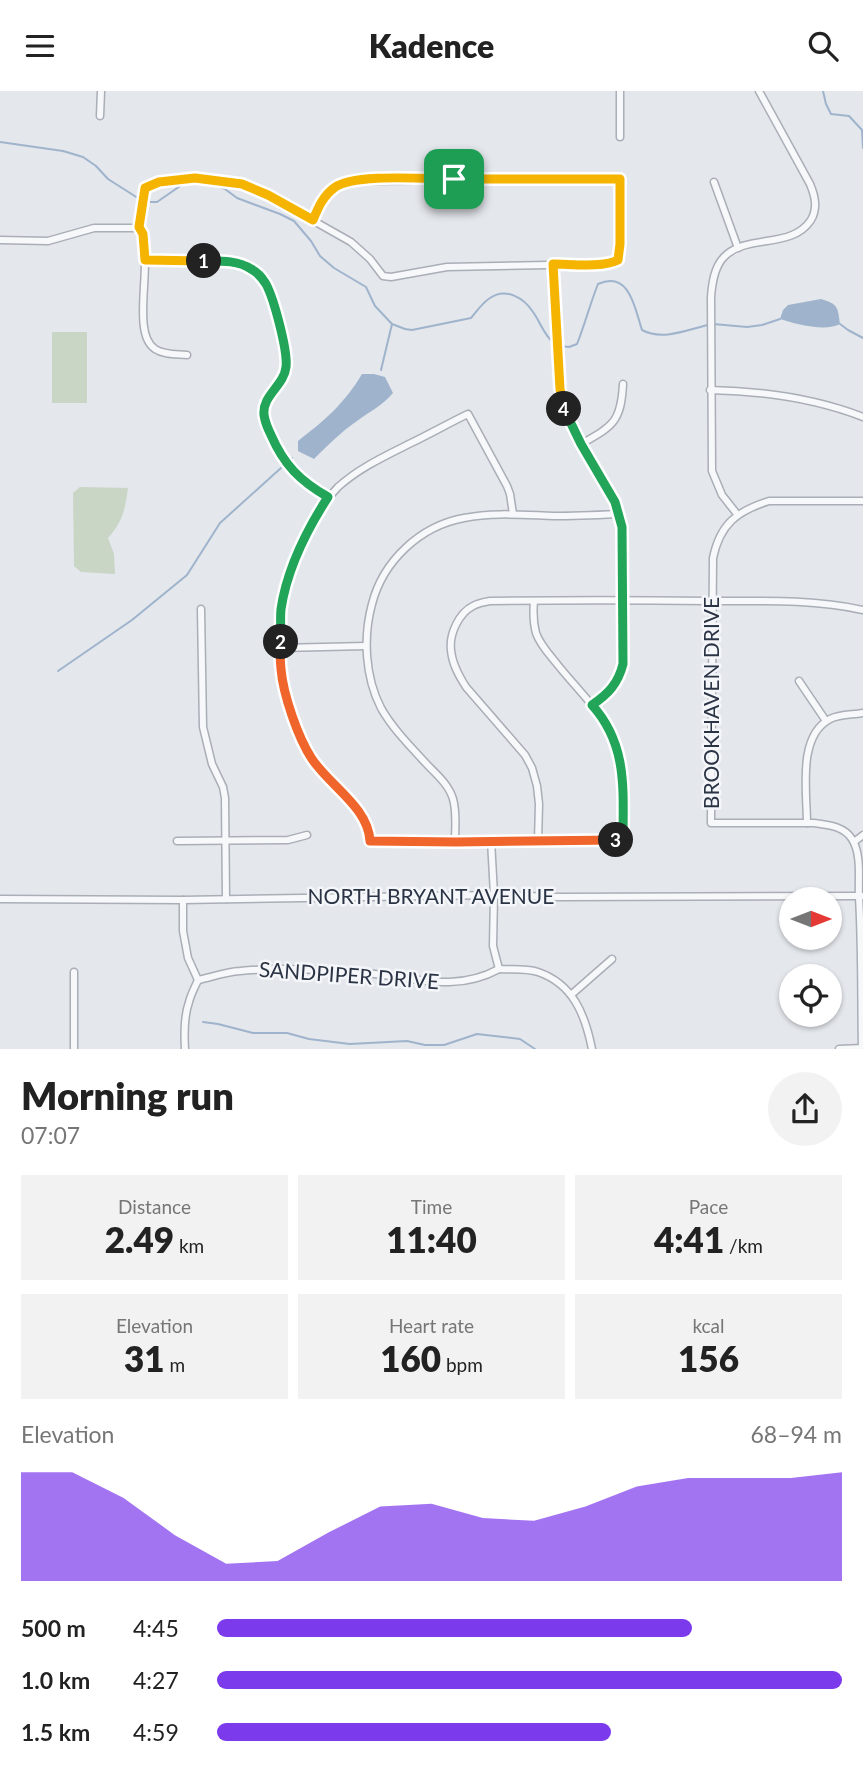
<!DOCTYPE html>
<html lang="en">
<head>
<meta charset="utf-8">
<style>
	:root { --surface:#fff; --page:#f2f2f2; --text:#222; --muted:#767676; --accent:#7c3aed }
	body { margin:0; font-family:Lato,sans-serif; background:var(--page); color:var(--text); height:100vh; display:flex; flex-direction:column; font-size:26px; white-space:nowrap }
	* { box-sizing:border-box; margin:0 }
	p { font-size:23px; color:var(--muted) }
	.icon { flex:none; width:38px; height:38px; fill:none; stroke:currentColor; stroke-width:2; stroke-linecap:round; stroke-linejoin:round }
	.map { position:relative; height:958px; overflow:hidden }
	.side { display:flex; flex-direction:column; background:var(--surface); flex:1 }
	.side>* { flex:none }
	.needle { width:46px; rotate:90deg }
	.fabs { position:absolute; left:779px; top:796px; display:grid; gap:14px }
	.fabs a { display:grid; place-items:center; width:63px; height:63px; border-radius:50%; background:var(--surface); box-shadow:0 2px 5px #0004; font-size:35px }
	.pin { position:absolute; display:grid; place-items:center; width:60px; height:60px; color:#fff; margin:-30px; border-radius:14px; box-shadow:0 4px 10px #0006 }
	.km { position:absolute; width:35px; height:35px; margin:-18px; border-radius:50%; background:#222; color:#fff; font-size:19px; line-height:35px; text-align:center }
	.round { display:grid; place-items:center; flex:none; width:74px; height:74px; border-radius:37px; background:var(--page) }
	.overview { display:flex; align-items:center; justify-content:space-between; height:119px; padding:0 21px }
	h1 { font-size:38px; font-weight:800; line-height:52px }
	.stats { display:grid; grid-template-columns:repeat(3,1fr); gap:10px; height:119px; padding:7px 21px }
	.stats div { display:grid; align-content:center; border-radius:0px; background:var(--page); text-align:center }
	.stats b { font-size:35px; font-weight:800 }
	.stats small { font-size:19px; font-weight:400 }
	.stats p { font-size:19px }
	.chart { height:196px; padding:14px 21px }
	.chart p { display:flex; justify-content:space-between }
	.chart svg { width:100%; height:126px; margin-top:7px; fill:var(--accent); opacity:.7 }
	ul { padding:0 21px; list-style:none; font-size:23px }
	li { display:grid; grid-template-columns:112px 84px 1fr; align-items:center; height:52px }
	li i { height:18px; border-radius:9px; background:var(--accent) }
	header { display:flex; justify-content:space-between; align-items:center; height:91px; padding:0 21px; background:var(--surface); font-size:32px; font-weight:800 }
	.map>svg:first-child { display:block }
	.green { fill:#c9d6c5 }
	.water { fill:#9fb4cc }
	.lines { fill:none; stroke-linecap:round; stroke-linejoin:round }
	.stream { stroke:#9fb4cc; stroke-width:2 }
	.minor-casing { stroke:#a9aeb7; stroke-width:9 }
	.minor { stroke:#f7f8fa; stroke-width:6 }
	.split-1-casing { stroke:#fff; stroke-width:14 }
	.split-2-casing { stroke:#fff; stroke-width:14 }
	.split-3-casing { stroke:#fff; stroke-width:14 }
	.split-4-casing { stroke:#fff; stroke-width:14 }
	.split-5-casing { stroke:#fff; stroke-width:14 }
	.split-1 { stroke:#f5b400; stroke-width:9 }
	.split-2 { stroke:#22a559; stroke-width:9 }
	.split-3 { stroke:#f0652b; stroke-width:9 }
	.split-4 { stroke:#22a559; stroke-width:9 }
	.split-5 { stroke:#f5b400; stroke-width:9 }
	.labels { text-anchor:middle; stroke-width:5; stroke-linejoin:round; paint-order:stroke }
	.street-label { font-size:21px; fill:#2b3445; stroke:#f4f6f9 }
</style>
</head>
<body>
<header><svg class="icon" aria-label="menu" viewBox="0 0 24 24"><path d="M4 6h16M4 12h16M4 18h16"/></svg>Kadence<svg class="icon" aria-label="search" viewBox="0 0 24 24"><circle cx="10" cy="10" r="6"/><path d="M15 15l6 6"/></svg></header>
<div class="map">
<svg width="863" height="958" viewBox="0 0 863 958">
	<rect width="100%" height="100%" fill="#e4e7ec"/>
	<!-- green -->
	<g class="green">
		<rect x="52" y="241" width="35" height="71"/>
		<path d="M80,396L128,397C125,419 123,430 108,447L114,463L115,483L81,481L74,475L73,402Z"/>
	</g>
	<!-- water -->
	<g class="water">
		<path d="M821,208C838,213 838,216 840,233C826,241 795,233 780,228L783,219L788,214Z"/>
		<path d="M362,283H374L385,286L393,302C382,315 370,320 357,330C341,341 328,354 314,368L298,360V350C325,329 344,313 362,283Z"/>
	</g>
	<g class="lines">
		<!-- stream -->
		<g class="stream">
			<polyline points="823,0 826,13 831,23 849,25 862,39 863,57"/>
			<polyline points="0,51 63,60 83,66 96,75 108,88 141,109"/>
			<path d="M209,92L225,98L237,107L280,123L294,130L311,150L320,165L334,177L366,196L375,215L392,233L405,238L412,239L471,227C477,220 482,212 490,207C506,196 524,207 533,221C541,232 544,245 555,253"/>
			<polyline points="146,111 157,111 186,91"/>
			<polyline points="713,233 747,236 762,234 780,228"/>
			<polyline points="840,233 848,239 863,247"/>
			<path d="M560,255L569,256L577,253C585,233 590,213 598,193C630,179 635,218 642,239C662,250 687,239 708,234"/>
			<polyline points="381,279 392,233"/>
			<polyline points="58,580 132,529 187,484 220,432 292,367"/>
			<polyline points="203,931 218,933 253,942 287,942 309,948 350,953 407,950 425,954 444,954 477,943 520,948 535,958"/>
		</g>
		<!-- minor casing -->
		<g class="minor-casing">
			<g id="minor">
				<polyline points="620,0 620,46"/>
				<polyline points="100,25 101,0"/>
				<polyline points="714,91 738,157"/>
				<path d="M139,137L145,97L159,91L195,87L242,93L268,104L351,151L370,168L383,185L391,186L447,176L602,173L612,172L618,169C624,146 621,113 620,88L355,90C329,94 323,107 312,129"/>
				<path d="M139,137C156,165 129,241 155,258C164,264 176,263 187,264"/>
				<polyline points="0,149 48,150 94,137 139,137"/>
				<path d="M145,169H171L240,172C249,176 257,180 262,187C272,201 287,259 286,276C284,291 270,299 265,313C262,324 267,334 271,344C284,374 300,390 328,406"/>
				<path d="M553,173L560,298L563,315L569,328L615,411L622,436L623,573C618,593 608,603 592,614"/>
				<path d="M710,299C763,300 814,307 863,326"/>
				<path d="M581,353C613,335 621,331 623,293"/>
				<path d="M513,423L510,403L507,395L468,323C449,332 430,343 411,352C385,365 359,377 338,396C325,409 317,424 308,440C271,512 269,593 310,665C327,694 368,714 370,750L455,751L623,749C623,716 628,677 613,646C600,619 576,597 557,573C550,564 540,554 536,542C533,531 533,521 534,510"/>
				<path d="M737,423L722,404L712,380L711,206C712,193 714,176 724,166C747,142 791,159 811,129C818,117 815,105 810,93L759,0"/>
				<polyline points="201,518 203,636 212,673 223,696 225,707 226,808"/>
				<polyline points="280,557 366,555"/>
				<polyline points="799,590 826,630"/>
				<path d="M807,732C807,702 797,645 830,628C840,623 852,624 863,622"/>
				<polyline points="491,749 494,804 493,855 499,878"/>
				<polyline points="177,750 288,749 307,744"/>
				<path d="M538,750L539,713L537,695L532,677L525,664L466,596C459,585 452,573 451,559C449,543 459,522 473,515C478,512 484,511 490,510C563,509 636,509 709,510C760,510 813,508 863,519"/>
				<path d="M455,751C455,737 457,722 453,708C448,691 432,680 421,667C407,652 391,635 381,617C365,586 363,546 372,513C383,470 420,435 464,427C494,421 524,424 554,425C576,425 597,424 618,423"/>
				<polyline points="854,751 863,744"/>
				<polyline points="0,808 183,809 494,804 560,806 863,805"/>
				<path d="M183,809V840L188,867L198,889C195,896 191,903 189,911C184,925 184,942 185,958"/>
				<path d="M499,878C512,879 525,877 538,881C573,893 585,923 592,958"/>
				<path d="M198,889C212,886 225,881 240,880C280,876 323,879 363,882C411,885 453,903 499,878"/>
				<polyline points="572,903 612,868"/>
				<path d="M862,957C861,907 862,856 859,806C858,788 862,764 852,748C844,735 828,734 814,732H711L713,467C720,433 737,420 769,410H863"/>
				<polyline points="74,958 74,881"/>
				<polyline points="839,958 863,957"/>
			</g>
		</g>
		<!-- minor -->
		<use href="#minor" class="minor"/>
	</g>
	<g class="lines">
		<!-- split-1 casing -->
		<g class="split-1-casing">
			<path id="split-1" d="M204,170L145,169L143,143L139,136L145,97L159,91L195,87L242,93L268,104L313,129C318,117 323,105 334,97C353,82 427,88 454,88"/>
		</g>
		<!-- split-2 casing -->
		<g class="split-2-casing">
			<path id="split-2" d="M204,170C219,170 238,169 251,178C258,181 262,187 266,193C274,208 288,260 286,276C284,295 262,304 264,324C265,331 268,338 271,344C284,374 300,390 328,406C306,440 287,478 281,518C280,528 281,540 281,551"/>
		</g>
		<!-- split-3 casing -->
		<g class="split-3-casing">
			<path id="split-3" d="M281,551C280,560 280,569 281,578C283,603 298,647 312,668C330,695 368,716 370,750L456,751L616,749"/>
		</g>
		<!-- split-4 casing -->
		<g class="split-4-casing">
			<path id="split-4" d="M564,318L581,353L615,411L622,436L623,573C618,593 608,603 592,614C628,654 623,699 623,749H616"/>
		</g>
		<!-- split-5 casing -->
		<g class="split-5-casing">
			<path id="split-5" d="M454,88H620V153L618,169C602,177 571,173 553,173L560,298L564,318"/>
		</g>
		<!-- split-1 -->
		<use href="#split-1" class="split-1"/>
		<!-- split-2 -->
		<use href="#split-2" class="split-2"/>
		<!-- split-3 -->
		<use href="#split-3" class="split-3"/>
		<!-- split-4 -->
		<use href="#split-4" class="split-4"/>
		<!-- split-5 -->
		<use href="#split-5" class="split-5"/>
	</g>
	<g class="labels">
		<!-- street labels -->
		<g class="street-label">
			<text transform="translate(712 612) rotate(-90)" y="7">BROOKHAVEN DRIVE</text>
			<text x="431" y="813">NORTH BRYANT AVENUE</text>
			<text transform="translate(349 885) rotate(4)" y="7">SANDPIPER DRIVE</text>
		</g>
	</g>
</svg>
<div class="fabs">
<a><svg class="needle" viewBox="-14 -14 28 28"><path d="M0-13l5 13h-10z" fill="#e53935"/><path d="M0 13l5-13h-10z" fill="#767676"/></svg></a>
<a><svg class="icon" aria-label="locate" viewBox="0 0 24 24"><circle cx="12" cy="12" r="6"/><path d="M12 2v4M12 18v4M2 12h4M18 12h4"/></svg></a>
</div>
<div class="pin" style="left:454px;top:88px;background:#1e9e55"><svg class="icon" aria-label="arrive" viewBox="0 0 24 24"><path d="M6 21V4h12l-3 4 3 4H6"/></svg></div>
<b class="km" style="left:204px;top:170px">1</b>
<b class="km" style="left:281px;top:551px">2</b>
<b class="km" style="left:616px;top:749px">3</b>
<b class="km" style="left:564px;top:318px">4</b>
</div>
<section class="side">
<div class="overview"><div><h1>Morning run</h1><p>07:07</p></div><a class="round"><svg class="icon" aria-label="share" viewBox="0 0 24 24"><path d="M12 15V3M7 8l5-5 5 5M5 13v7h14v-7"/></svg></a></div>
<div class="stats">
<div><p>Distance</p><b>2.49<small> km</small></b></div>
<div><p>Time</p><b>11:40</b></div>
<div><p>Pace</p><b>4:41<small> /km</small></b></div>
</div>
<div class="stats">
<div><p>Elevation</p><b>31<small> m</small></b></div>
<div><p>Heart rate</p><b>160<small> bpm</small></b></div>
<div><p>kcal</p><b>156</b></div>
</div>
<div class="chart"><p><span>Elevation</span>68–94 m</p>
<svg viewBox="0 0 160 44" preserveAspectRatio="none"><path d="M0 44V6L10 6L20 15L30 28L40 38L50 37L60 27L70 18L80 17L90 22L100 23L110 18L120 11L130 8L140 8L150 8L160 6V44z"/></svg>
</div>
<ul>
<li><b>500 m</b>4:45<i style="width:76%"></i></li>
<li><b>1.0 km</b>4:27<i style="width:100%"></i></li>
<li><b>1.5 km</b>4:59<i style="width:63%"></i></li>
</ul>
</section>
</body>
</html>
